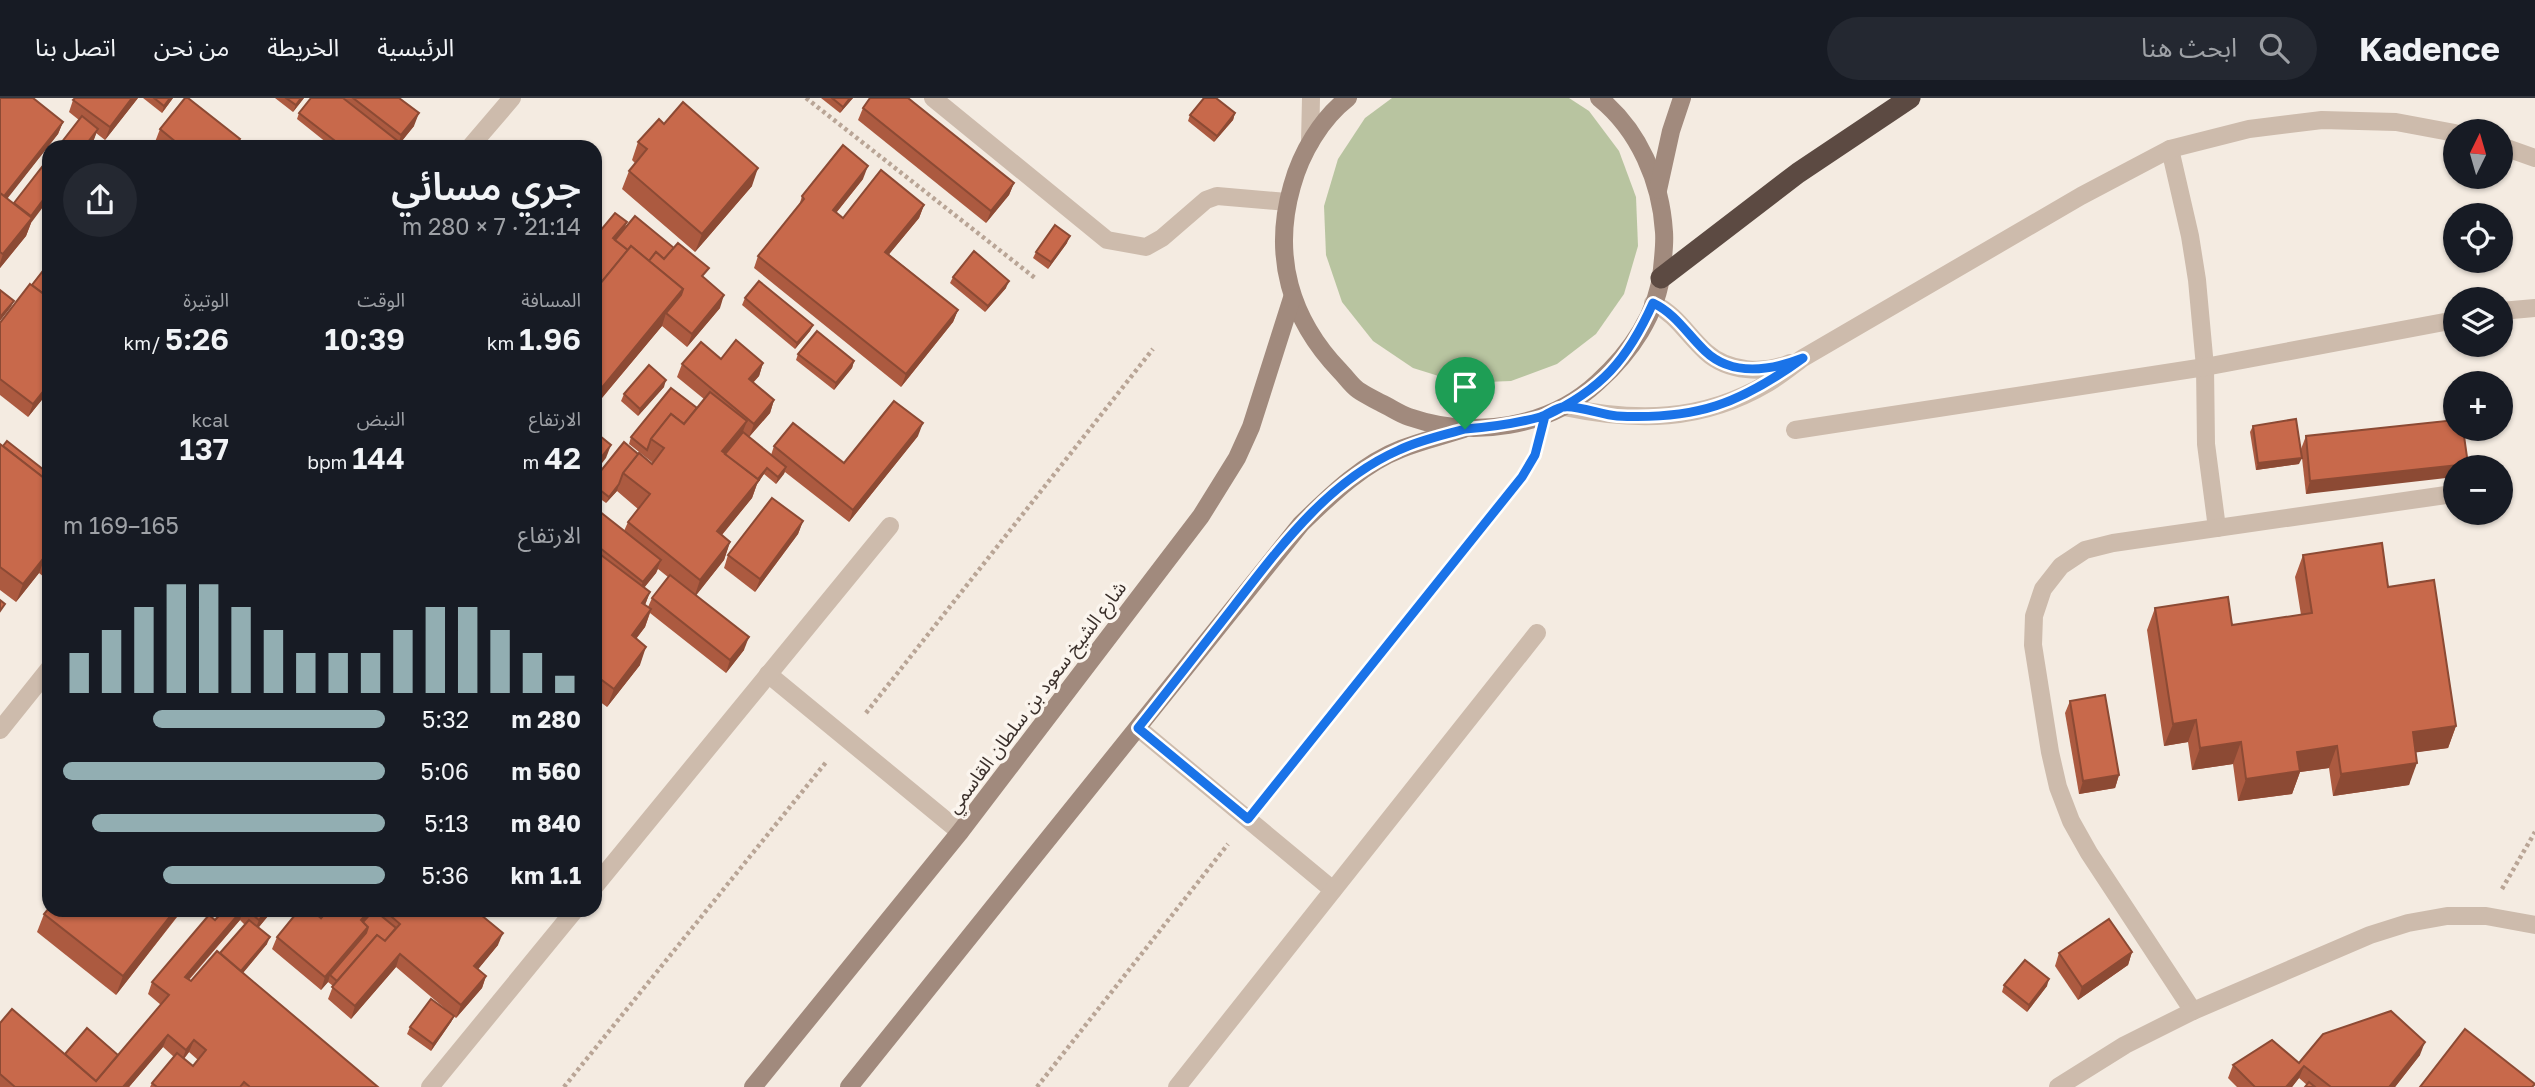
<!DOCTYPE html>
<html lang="ar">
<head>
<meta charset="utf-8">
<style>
	:root { --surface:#171b24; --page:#242831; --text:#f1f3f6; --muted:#9ea1a6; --line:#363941; --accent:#92aeb2 }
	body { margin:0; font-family:"Golos Text","Noto Sans Arabic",sans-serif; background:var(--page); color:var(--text); direction:rtl; height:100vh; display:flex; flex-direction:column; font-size:26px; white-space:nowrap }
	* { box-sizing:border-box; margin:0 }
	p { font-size:23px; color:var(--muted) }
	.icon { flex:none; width:38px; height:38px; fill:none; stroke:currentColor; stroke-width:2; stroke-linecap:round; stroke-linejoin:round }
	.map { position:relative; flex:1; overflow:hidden; direction:ltr }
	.details { position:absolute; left:42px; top:42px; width:560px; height:777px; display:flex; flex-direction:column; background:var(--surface); border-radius:21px; box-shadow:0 2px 5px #0004; direction:rtl }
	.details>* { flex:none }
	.needle { width:46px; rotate:5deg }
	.buttons { position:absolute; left:2443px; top:21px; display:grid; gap:14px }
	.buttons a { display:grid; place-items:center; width:70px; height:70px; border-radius:50%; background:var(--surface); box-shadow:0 2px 5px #0004; font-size:35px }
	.pin { position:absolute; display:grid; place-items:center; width:60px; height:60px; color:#fff; margin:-72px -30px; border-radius:50% 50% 50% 0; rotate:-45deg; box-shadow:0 0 7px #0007 }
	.pin .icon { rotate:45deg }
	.round { display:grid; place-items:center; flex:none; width:74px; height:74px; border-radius:37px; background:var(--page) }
	.head { display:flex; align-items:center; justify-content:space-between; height:119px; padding:0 21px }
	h1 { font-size:38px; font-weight:600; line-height:52px }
	.figures { display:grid; grid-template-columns:repeat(3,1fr); gap:10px; height:119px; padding:7px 21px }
	.figures div { display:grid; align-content:center }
	.figures b { font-size:30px; font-weight:600 }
	.figures small { font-size:19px; font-weight:400 }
	.figures p { font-size:19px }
	.chart { height:196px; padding:14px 21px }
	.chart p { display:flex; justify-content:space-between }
	.chart svg { width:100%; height:126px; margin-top:7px; stroke:var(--accent); stroke-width:6 }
	ul { padding:0 21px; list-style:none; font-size:23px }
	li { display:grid; grid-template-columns:112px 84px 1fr; align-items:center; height:52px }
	li i { height:18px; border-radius:9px; background:var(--accent) }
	header { display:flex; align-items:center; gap:42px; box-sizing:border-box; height:98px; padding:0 35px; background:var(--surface); border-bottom:2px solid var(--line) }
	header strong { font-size:33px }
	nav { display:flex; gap:38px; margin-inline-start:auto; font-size:24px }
	.search { width:490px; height:63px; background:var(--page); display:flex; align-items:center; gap:18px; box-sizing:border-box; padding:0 24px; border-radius:38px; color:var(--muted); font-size:26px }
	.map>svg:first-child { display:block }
	.green { fill:#b8c4a0 }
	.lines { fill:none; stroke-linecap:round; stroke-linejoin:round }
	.path { stroke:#b9a596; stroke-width:4.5; stroke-dasharray:3.5 3.5; stroke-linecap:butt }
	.lane { stroke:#cdbbac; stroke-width:18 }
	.street { stroke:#cdbbac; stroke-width:18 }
	.secondary { stroke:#a18a7d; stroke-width:18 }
	.highway { stroke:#5c4a42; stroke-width:21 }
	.wall { fill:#ac5a40; fill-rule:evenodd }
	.shaded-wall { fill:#8c4a34 }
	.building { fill:#c8694b; stroke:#8c4a34; stroke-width:2 }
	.route-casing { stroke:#fff; stroke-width:14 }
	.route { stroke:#1a73e8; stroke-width:9 }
	.labels { text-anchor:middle; stroke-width:7; stroke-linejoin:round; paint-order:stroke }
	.street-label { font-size:19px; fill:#3b302b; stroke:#fbf5ee }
</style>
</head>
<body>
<header>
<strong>Kadence</strong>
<div class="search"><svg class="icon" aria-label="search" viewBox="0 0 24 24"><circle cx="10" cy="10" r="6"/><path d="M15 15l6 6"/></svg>ابحث هنا</div>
<nav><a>الرئيسية</a><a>الخريطة</a><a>من نحن</a><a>اتصل بنا</a></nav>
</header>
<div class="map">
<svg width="2535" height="989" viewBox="0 0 2535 989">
	<rect width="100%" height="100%" fill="#f4ebe1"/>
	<!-- green -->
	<polygon class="green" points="1392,0 1569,0 1589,13 1619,53 1636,99 1638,148 1624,196 1596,236 1557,266 1511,283 1461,285 1413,270 1373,243 1342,204 1326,157 1324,108 1338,61 1365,20"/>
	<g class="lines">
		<!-- path -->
		<g class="path">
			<polyline points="806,0 1035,180"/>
			<polyline points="866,615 1153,251"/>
			<polyline points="1266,698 1522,379 1536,352"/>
			<polyline points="2502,791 2535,734"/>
			<polyline points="564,989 827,663"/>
			<polyline points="1037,989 1228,746"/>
		</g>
		<!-- lane -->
		<g class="lane">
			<polyline points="933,0 1107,142 1146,149 1162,140 1206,102 1217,98 1287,104"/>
			<polyline points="2170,51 2190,138 2197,182 2205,269 2206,346 2217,430"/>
			<polyline points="2501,213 2535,210"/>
			<polyline points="1795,332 2205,269 2455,222"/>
			<polyline points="1138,630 1333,792"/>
			<polyline points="2193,913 2089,755 2071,723 2058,689 2050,654 2033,547 2034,518 2043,491 2061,468 2085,452 2113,445 2453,396"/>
			<polyline points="1177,989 1537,535"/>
		</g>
		<!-- street -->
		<g class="street">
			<polyline points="1310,45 1311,0"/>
			<polyline points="2501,48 2535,60"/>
			<polyline points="470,49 512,0"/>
			<path d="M1653,205C1677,217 1687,237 1706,254C1728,274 1764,276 1790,265"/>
			<path d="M1564,309C1636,324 1702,324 1768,285C1780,278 1792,268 1803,260L2081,98L2170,51L2249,31L2322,22L2396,24L2455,35"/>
			<polyline points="768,576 960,734"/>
			<polyline points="0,632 49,571"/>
			<polyline points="595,788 890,428"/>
			<polyline points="430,989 575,812"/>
			<polyline points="2058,989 2125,947 2193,913 2370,837 2408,825 2447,818 2486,818 2535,827"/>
		</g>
		<!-- secondary -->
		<g class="secondary">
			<path d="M1348,0C1321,21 1301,55 1292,88C1272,158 1290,221 1340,273C1346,279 1351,287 1358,292C1365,297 1374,301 1381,305C1390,309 1400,316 1409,319C1472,341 1549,330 1598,284C1630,255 1658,216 1662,171C1663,159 1665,146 1664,134C1661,84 1639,32 1599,0"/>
			<polyline points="1658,92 1671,33 1682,0"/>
			<polyline points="753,989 960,734 1201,418 1237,360 1251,329 1292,200"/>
			<path d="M849,989L1301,426C1330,398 1362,366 1401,351C1421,343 1443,338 1464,331"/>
		</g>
		<!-- highway -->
		<polyline class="highway" points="1661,180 1798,75 1910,0"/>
	</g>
	<!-- wall -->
	<g class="wall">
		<polygon points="0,0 63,24 58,36 7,100 31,125 26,138 0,170"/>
		<polygon points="138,0 105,42 96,35 93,44 89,49 58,49 79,22 69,14 73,2"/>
		<polygon points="143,0 173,0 162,15"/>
		<polygon points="275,0 304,0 293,14"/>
		<polygon points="311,0 399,0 414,28 397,49 332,49 297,21 299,15"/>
		<polygon points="821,0 853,0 840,15"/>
		<polygon points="863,10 1014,85 1009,97 986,125 858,22"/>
		<polygon points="1235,15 1233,22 1214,44 1188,23 1190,17"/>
		<polygon points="160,31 240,41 237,49 161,49 155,44"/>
		<polygon points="638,44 752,88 695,154 622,91 629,73 635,65 632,62"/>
		<polygon points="863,81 836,115 843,120 924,107 919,120 889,156 958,212 953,224 901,289 754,170 758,158 799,108 802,98"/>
		<polygon points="627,124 624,130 705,181 720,210 687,249 662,228 597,306 595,313 595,139"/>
		<polygon points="1067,145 1048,171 1033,160 1036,154"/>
		<polygon points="49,165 49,293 28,319 0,297 0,225"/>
		<polygon points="953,179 1006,190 985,214 950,185"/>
		<polygon points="745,200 813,227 810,233 795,251 742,207"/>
		<polygon points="798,256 854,263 852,270 834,292 796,262"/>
		<path d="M721,261L763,265L759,278L753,285L774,302L770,315L749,339L743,334L771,357L774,348L844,365L918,338L849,424L785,374L776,386L764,376L757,386L752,400L722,437L730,444L724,462L696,497L744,552L726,575L650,515L645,529L636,541L640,567L607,609L595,600V418L624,433L628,424L638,411L617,393L606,405L595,397V380L638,356L652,366L653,365L629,346L631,339L697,310L704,301L677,279L682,266ZM658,471L668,479L652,500L648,509L645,507L650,494L644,490L656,475Z"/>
		<polygon points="664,289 638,318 621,303 624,296"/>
		<polygon points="49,309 49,328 43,323"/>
		<polygon points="2253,328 2299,366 2256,372 2250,334"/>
		<polygon points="2306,338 2468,366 2306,396 2301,351"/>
		<polygon points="0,346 49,376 49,483 39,475 16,504 0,492"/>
		<polygon points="803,423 798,436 755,494 724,470 728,457"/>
		<polygon points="2303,457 2388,489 2456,628 2448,650 2416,654 2409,687 2333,698 2329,670 2300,674 2292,696 2238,703 2233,666 2192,672 2188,644 2164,648 2147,532 2155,510 2232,527 2301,517 2295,479"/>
		<polygon points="2070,603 2119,677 2115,690 2079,696 2065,615"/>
		<polygon points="49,701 49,719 42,714 44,707"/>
		<path d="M224,812H273L258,830L267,846L243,875L378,989H150L152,985L174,959L163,949L129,989H0V925L65,956L118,957L161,907L148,896L152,884L215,822ZM240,822L245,827L220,855L191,883L189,882ZM189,954L198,962L193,968L184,961Z"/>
		<polygon points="292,812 475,812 498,847 478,871 486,878 482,890 456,920 396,869 351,921 328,901 333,888 328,884 321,892 272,851 277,839 296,816"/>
		<polygon points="181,814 116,897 37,834 44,816"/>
		<polygon points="2132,854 2128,867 2078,902 2055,868 2059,855"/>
		<polygon points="2004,887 2047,888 2027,914 2002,894"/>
		<polygon points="454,918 451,924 431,953 407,936 410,929"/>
		<polygon points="2420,957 2395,989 2305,989 2307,987 2299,980 2292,989 2237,989 2228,980 2233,967 2299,965"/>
	</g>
	<!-- shaded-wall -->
	<g class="shaded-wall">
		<polygon points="132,0 138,0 105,42 110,29"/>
		<polygon points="170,0 173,0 162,15 164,8"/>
		<polygon points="301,0 304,0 293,14 296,7"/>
		<polygon points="850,0 853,0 840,15 843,9"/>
		<polygon points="419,15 414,28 397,49 395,49 399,44 401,37"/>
		<polygon points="1235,15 1233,22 1214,44 1217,38"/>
		<polygon points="63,24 58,36 0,110 1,102"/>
		<polygon points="98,31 93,44 89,49 84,49"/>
		<polygon points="868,68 863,81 828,125 833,112"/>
		<polygon points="758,70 752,88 695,154 702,136"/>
		<polygon points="1014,85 1009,97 986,125 991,113"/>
		<polygon points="49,94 49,101 31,125 26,138 0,170 0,165 3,156"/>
		<polygon points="924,107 919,120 881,166 885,154"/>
		<polygon points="627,124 622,137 611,147 613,140"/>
		<polygon points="1070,138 1067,145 1048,171 1051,164"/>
		<polygon points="1009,183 1006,190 985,214 988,208"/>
		<polygon points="683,191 677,209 666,215 662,228 595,308 600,292"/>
		<polygon points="724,197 720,210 687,249 692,236"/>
		<polygon points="14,203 11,209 0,223 0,219"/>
		<polygon points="958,212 953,224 901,289 906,276"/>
		<polygon points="813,227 810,233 795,251 797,245"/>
		<polygon points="854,263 852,270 834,292 836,285"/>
		<polygon points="763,265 759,278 744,294 749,281"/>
		<polygon points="666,282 664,289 638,318 640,311"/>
		<polygon points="49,286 49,293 28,319 33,306"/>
		<polygon points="774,302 770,315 749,339 754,326"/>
		<polygon points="747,323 740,341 720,366 722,353"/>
		<polygon points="923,325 918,338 849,424 853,412"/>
		<polygon points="611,347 606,360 595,374 595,367"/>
		<polygon points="2302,360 2299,366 2256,372 2258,365"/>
		<polygon points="2468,366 2466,369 2455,369 2455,379 2306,396 2310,383"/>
		<polygon points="786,369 784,376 776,386 778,379"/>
		<polygon points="767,370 764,376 757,386 752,400 710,451 717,433"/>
		<polygon points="619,386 617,393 606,405 609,399"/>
		<polygon points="803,423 798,436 755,494 760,481"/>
		<polygon points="730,444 724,462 694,500 700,482"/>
		<polygon points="46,457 39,475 16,504 23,486"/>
		<polygon points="661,462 656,475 638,497 643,484"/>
		<polygon points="650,494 643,512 642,505"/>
		<polygon points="651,511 645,529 625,555 632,537"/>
		<polygon points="749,539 744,552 726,575 730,562"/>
		<polygon points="646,549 640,567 607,609 614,591"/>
		<polygon points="2196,622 2188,644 2164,648 2173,626"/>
		<polygon points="2456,628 2448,650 2405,656 2413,634"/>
		<polygon points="2241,644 2233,666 2192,672 2200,650"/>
		<polygon points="2337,648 2329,670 2300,674 2292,696 2238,703 2246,681 2297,654"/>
		<polygon points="2417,665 2409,687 2333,698 2341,676"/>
		<polygon points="2119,677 2115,690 2079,696 2083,683"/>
		<polygon points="175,812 182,812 116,897 123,878"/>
		<polygon points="242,812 243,812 240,822 180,891 185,879"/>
		<polygon points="267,812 273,812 254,835 259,822"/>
		<polygon points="370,812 374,812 359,828 361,822"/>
		<polygon points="368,829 364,841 330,877 328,884 321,892 325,879"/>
		<polygon points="503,835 498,847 470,881 474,868"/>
		<polygon points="270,839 267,846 236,883 239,876"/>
		<polygon points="2132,854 2128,867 2078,902 2082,889"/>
		<polygon points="400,856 396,869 351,921 355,908"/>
		<polygon points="486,878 482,890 456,920 461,907"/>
		<polygon points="2049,881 2047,888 2027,914 2029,907"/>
		<polygon points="454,918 451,924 431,953 433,946"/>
		<polygon points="168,937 163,949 129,989 123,989"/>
		<polygon points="194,942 189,954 181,964 186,952"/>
		<polygon points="2425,944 2420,957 2395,989 2389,989"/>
		<polygon points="2304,968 2299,980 2292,989 2286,989"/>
	</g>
	<!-- building -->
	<g class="building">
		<polygon points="0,0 33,0 63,24 4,98 0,95"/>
		<polygon points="75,0 132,0 110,29 73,2"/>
		<polygon points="154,0 170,0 164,8"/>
		<polygon points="185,0 188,0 240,41 234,49 174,49 177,45 160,31"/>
		<polygon points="286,0 301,0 296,7"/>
		<polygon points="311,0 343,0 399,44 395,49 343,49 299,15"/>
		<polygon points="353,0 399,0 419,15 401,37"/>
		<polygon points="832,0 850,0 843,9"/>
		<polygon points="870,0 908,0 1014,85 991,113 863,10"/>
		<polygon points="1204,0 1216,0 1235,15 1217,38 1190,17"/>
		<polygon points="683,4 758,70 702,136 629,73 647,51 638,44 659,21 664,26"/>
		<polygon points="82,18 98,31 84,49 58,49"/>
		<polygon points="843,47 868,68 833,112 843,120 881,72 924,107 885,154 958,212 906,276 758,158 804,101 802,98"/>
		<polygon points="49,60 49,94 31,118 14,105"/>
		<polygon points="0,95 32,120 3,156 0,154"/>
		<polygon points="615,115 627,124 613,140 628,152 595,192 595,139"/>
		<polygon points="635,118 674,150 664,161 656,154 649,163 631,148 628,152 615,142"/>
		<polygon points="1055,127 1070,138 1051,164 1036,154"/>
		<polygon points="678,145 709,170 702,178 724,197 692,236 666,215 681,197 683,191 649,163 656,154 664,161"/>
		<polygon points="631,148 683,191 600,292 595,287 595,192"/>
		<polygon points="974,153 1009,183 988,208 953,179"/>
		<polygon points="49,165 49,200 32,187"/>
		<polygon points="759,183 813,227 797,245 745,200"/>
		<polygon points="30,186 49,200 49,286 33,306 0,281 0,225"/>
		<polygon points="0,192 14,203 0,219"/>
		<polygon points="817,233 854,263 836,285 798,256"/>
		<polygon points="736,242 763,265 749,281 774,302 754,326 682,266 701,244 721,261"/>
		<polygon points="649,267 666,282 640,311 624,296"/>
		<polygon points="671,290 697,310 684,326 671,316 651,341 647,352 631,339"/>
		<polygon points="710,294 747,323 722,353 759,382 717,433 730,444 700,482 628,424 650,396 623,375 639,355 652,366 664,350 651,341 671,316 684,326"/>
		<polygon points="894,303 923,325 853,412 774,348 793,325 844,365"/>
		<polygon points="2296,321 2302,360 2258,365 2253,328"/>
		<polygon points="2455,322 2455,331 2463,331 2468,366 2310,383 2306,338"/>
		<polygon points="595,334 611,347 595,367"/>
		<polygon points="743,334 786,369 778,379 767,370 758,381 725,356"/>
		<polygon points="7,343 49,376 49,384 3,348"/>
		<polygon points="624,344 638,356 623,375 619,386 609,399 595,388 595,380"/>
		<polygon points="0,346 49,384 49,459 46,457 23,486 0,469"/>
		<polygon points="772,400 803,423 760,481 728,457"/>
		<polygon points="599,413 661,462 643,484 595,446 595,418"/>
		<polygon points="2382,445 2388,489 2434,482 2456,628 2413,634 2417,665 2341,676 2337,648 2297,654 2300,673 2246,681 2241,644 2200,650 2196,622 2173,626 2155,510 2228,499 2232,527 2312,515 2303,457"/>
		<polygon points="597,454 650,494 642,505 651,511 632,537 646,549 614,591 595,577 595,457"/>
		<polygon points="670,477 749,539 730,562 652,500"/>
		<polygon points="0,502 5,506 0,513"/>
		<polygon points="2105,597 2119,677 2083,683 2070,603"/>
		<polygon points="49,701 49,711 44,707"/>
		<polygon points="49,810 49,812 175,812 123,878 44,816"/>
		<polygon points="224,812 242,812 185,879 191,883 217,853 378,989 250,989 244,984 240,989 157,989 152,985 177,955 193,968 206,952 194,942 186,952 168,937 123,989 15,989 0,976 0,925 12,911 96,983 169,897 152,884 209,817 215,822"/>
		<polygon points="247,812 267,812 259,822"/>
		<polygon points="299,812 312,812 321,820 328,812 370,812 361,822 368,829 325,879 277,839"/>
		<polygon points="312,812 328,812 321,820"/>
		<polygon points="374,812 396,830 385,843 377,837 337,883 330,877 366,835 368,829 363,824"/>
		<polygon points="384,812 475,812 503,835 474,868 486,878 461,907 400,856 355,908 332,889 377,837 385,843 400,826"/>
		<polygon points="2109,821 2132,854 2082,889 2059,855"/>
		<polygon points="249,822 270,839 241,873 220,855"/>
		<polygon points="2025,862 2049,881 2029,907 2004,887"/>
		<polygon points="431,901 454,918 433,946 410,929"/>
		<polygon points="2391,913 2425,944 2390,988 2391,989 2331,989 2304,968 2286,989 2255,989 2233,967 2272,942 2299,965 2323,936"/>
		<polygon points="87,930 118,957 96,983 65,956"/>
		<polygon points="2465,931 2535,986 2532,989 2420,989"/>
		<polygon points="2309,984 2315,989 2305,989"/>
	</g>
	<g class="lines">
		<!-- route casing -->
		<g class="route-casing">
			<path id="route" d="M1465,331C1444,337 1420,342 1399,352C1328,383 1280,449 1234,508C1202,549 1170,590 1138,630L1248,721L1522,379L1535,357L1545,318C1601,292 1628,261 1653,205C1676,216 1687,236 1705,253C1732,279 1772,272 1803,260C1740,306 1696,322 1617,318C1603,317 1576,307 1564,309C1556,309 1548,317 1540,319C1514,326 1492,329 1465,331"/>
		</g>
		<!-- route -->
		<use href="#route" class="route"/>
	</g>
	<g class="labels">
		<!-- street labels -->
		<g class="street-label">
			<text transform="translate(1036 599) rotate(-53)" y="7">شارع الشيخ سعود بن سلطان القاسمي</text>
		</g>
	</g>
</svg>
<div class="buttons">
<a><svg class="needle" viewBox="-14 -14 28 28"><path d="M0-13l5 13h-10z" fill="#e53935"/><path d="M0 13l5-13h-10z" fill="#9ea1a6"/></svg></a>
<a><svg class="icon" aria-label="locate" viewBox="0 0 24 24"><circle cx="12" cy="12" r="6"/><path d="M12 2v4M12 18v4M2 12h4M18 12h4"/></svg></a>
<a><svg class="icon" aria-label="layers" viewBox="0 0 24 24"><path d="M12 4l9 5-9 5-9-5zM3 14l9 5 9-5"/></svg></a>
<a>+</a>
<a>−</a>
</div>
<div class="pin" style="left:1465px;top:331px;background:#1e9e55"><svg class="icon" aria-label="arrive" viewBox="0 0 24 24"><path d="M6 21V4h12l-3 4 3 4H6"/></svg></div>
<section class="details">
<div class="head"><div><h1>جري مسائي</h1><p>21:14 · 7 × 280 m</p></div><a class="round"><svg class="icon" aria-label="share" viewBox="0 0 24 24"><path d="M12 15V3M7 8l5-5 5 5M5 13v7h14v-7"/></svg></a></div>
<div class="figures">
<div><p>المسافة</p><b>1.96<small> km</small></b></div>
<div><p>الوقت</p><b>10:39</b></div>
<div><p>الوتيرة</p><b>5:26<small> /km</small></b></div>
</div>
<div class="figures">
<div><p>الارتفاع</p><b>42<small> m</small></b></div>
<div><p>النبض</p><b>144<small> bpm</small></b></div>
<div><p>kcal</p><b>137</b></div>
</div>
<div class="chart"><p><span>الارتفاع</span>165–169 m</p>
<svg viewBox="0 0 160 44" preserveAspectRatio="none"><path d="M5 44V30M15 44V22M25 44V14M35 44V6M45 44V6M55 44V14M65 44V22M75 44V30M85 44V30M95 44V30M105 44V22M115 44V14M125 44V14M135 44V22M145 44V30M155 44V38"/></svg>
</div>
<ul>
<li><b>280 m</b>5:32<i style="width:72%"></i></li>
<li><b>560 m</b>5:06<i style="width:100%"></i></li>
<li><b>840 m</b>5:13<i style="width:91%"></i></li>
<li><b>1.1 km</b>5:36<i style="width:69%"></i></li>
</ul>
</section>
</div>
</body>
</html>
